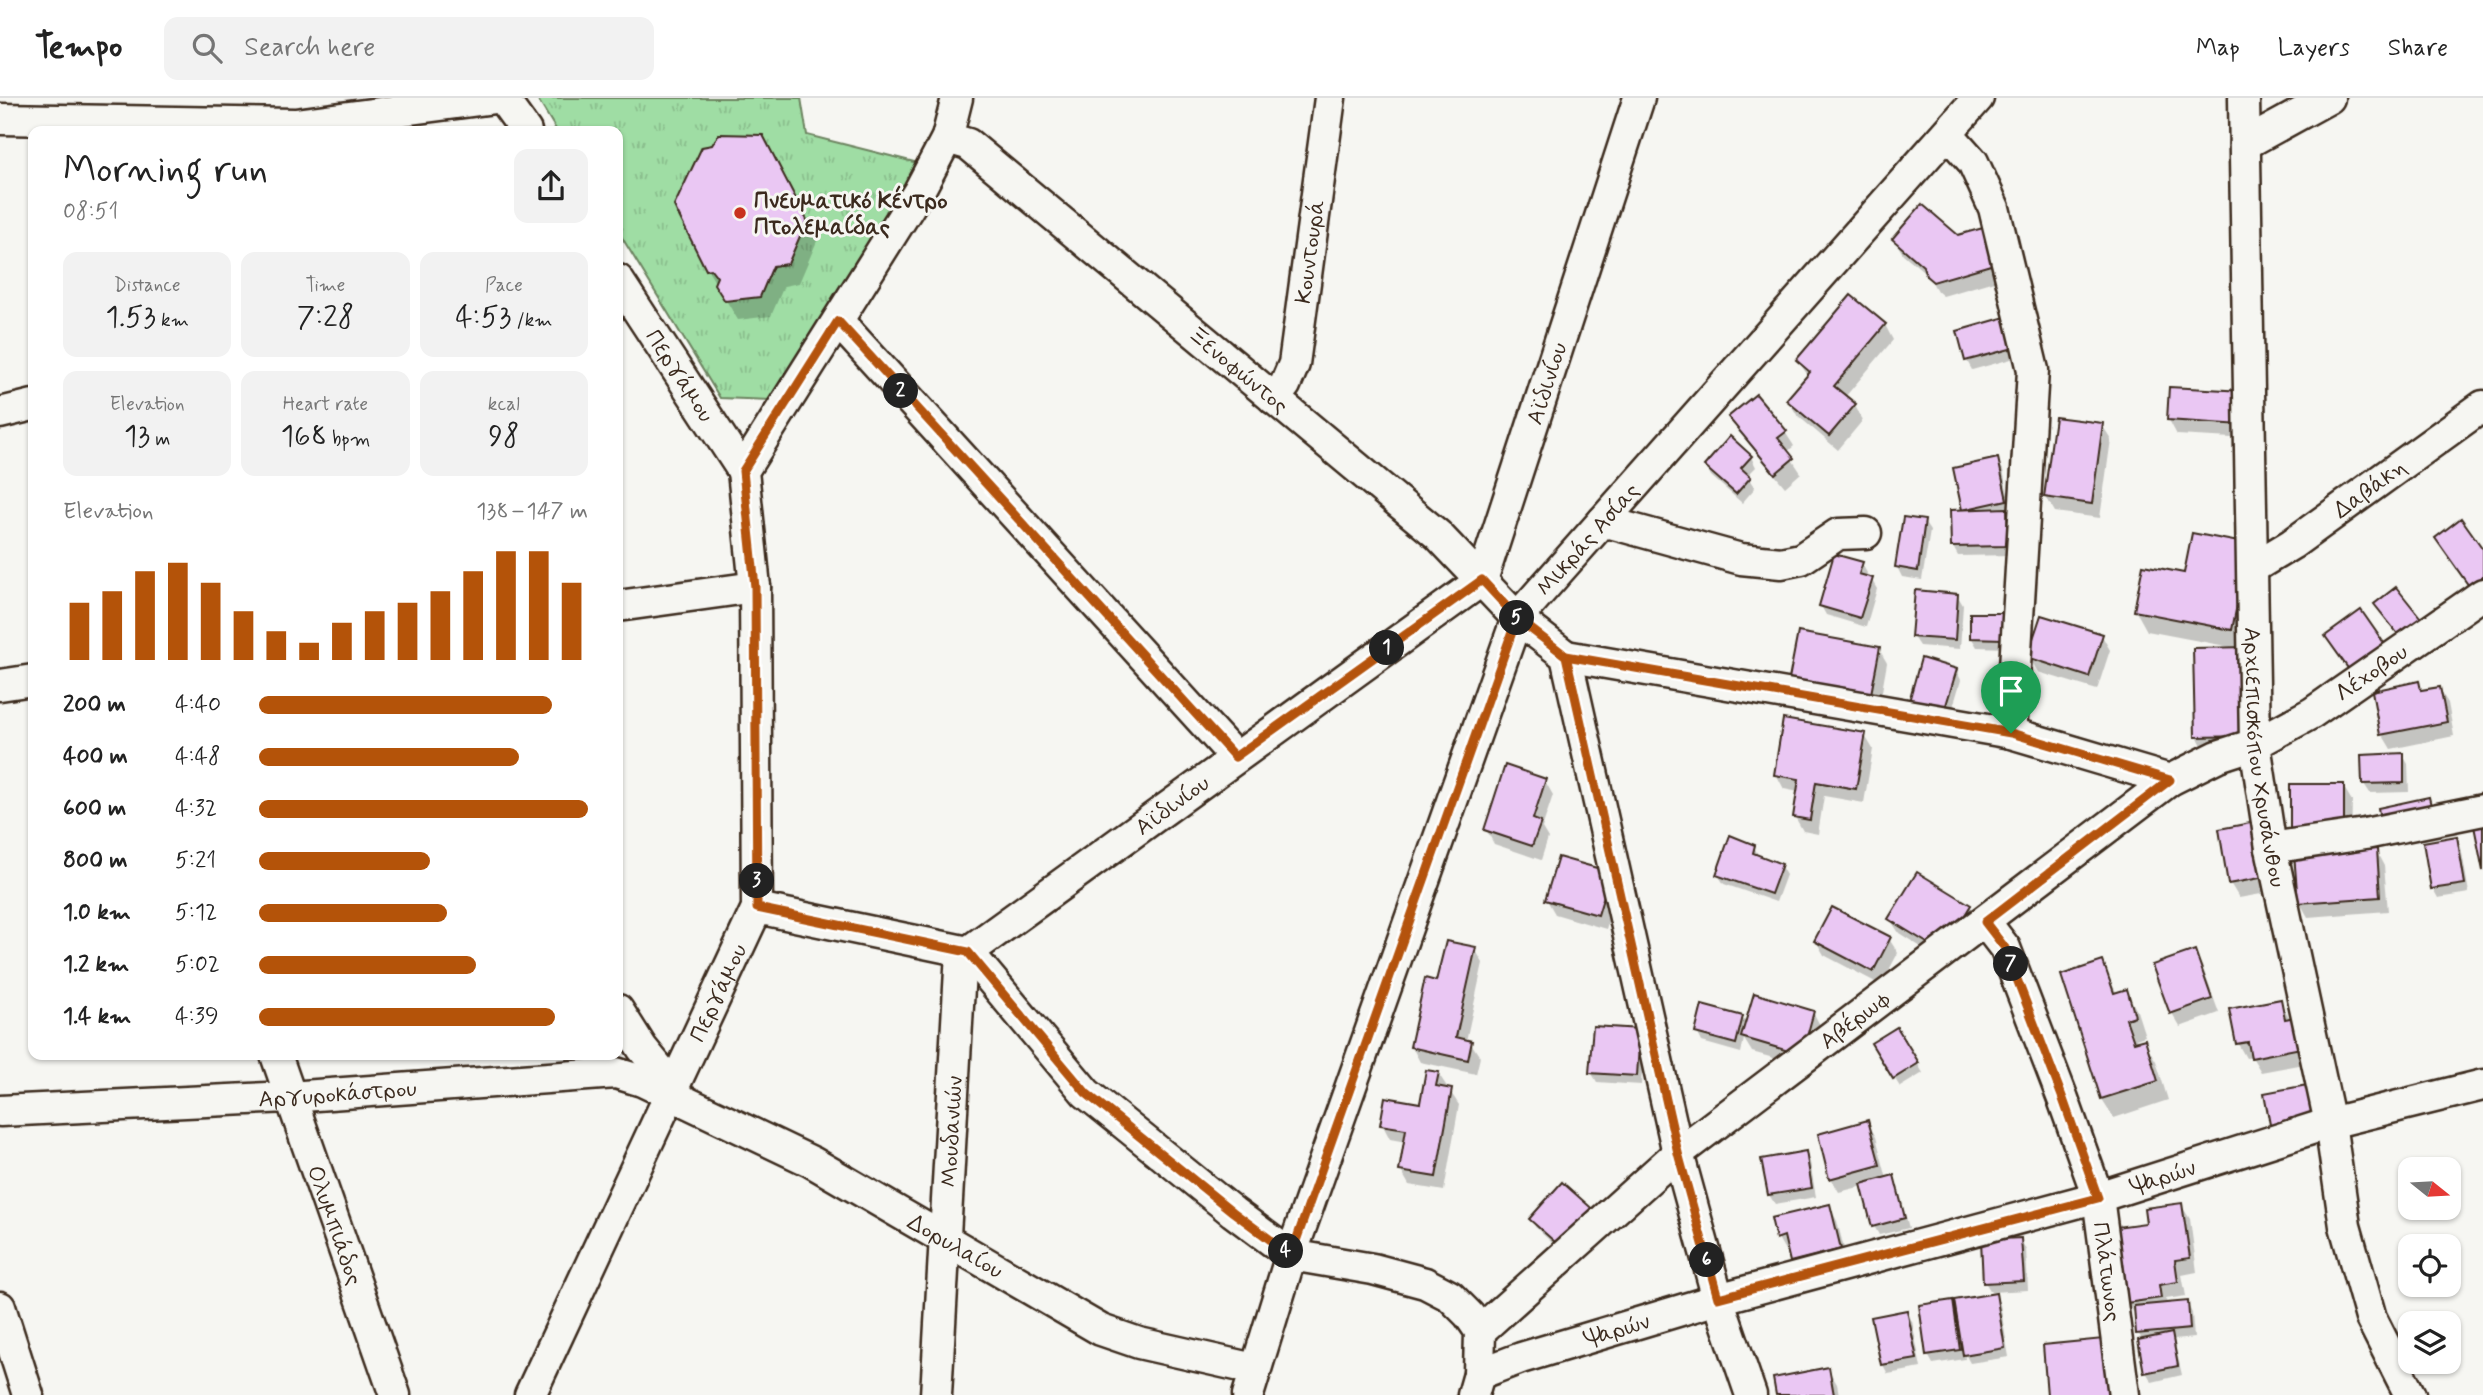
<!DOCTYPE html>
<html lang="en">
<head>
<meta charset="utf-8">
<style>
	:root { --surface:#fff; --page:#f2f2f2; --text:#222; --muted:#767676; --line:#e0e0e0; --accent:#b45309 }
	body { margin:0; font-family:Mynerve,sans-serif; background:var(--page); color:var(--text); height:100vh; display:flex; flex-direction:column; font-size:26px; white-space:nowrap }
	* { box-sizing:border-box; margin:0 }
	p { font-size:23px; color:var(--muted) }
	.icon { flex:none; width:38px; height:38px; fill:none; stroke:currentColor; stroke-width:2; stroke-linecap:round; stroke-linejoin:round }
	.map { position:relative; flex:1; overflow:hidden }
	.details { position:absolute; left:28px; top:28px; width:595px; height:934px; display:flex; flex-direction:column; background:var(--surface); border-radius:14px; box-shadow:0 2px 5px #0004 }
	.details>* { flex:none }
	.needle { width:46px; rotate:108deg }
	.tools { position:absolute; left:2398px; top:1059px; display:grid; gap:14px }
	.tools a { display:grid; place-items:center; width:63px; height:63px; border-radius:14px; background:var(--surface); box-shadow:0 2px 5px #0004; font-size:35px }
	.pin { position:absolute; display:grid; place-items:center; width:60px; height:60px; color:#fff; margin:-72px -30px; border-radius:50% 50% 50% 0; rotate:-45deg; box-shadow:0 0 7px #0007 }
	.pin .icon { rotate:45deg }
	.km { position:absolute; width:35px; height:35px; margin:-18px; border-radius:50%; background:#222; color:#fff; font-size:19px; line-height:35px; text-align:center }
	.round { display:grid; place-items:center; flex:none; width:74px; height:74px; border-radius:14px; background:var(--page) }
	.head { display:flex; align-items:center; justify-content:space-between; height:119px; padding:0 35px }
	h1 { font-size:38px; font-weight:600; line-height:52px }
	.metrics { display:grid; grid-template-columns:repeat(3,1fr); gap:10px; height:119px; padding:7px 35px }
	.metrics div { display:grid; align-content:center; border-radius:14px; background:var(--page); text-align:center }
	.metrics b { font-size:30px; font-weight:600 }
	.metrics small { font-size:19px; font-weight:400 }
	.metrics p { font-size:19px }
	.chart { height:196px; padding:14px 35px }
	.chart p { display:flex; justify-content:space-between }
	.chart svg { width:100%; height:126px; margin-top:7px; stroke:var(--accent); stroke-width:6 }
	ul { padding:0 35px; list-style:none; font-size:23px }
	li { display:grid; grid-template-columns:112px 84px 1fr; align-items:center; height:52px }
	li i { height:18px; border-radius:9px; background:var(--accent) }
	header { display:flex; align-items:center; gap:42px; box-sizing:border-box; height:98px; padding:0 35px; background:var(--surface); border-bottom:2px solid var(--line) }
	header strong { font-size:33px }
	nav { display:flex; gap:38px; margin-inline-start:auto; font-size:24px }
	.search { width:490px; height:63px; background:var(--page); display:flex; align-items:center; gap:18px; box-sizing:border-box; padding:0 24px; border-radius:14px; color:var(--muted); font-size:26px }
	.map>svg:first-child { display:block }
	.grass { fill:url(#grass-tufts); stroke:#6d8461; stroke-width:2 }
	.shadow { fill:#0003 }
	.building { fill:#eac7f3; stroke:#3b2a1e; stroke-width:2 }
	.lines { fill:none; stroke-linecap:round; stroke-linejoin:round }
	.minor-casing { stroke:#3b2a1e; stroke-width:35 }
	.minor { stroke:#f6f6f2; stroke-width:30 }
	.route-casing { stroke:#fff; stroke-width:14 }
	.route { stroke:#b45309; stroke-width:9 }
	.poi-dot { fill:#c8321e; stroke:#f6f6f2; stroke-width:2.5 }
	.labels { text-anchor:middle; stroke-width:6; stroke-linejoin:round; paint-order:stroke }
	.poi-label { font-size:23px; font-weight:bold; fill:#3b2a1e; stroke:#f6f6f2; text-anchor:start }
	.street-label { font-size:23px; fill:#3b2a1e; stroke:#f6f6f2 }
</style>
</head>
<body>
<header>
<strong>Tempo</strong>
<div class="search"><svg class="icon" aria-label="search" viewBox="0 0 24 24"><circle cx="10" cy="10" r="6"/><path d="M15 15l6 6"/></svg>Search here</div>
<nav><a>Map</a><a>Layers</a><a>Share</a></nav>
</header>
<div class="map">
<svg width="2483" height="1297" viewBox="0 0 2483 1297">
	<defs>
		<pattern id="grass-tufts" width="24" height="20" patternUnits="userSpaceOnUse" patternTransform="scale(1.75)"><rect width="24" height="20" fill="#9fdda4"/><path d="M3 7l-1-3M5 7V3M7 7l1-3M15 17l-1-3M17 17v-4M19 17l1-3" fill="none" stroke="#8abe8d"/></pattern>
	</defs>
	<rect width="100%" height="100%" fill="#f6f6f2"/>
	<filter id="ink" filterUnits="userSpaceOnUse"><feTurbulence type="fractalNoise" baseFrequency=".0143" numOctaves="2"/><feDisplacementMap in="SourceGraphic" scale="14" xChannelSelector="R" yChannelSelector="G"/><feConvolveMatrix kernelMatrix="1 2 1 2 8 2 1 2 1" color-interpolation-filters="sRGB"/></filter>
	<g filter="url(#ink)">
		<!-- grass -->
		<polygon class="grass" points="537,0 801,0 807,37 918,65 771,302 720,300 618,133 618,33 557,33"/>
		<!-- shadow -->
		<g class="shadow">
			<polygon points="773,59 817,143 799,185 784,188 771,218 738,222 707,171"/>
			<polygon points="1982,132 2001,181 1943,198 1937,193 1928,177 1903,156 1894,141 1957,139"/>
			<polygon points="2015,218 2029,256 1972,272 1967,263 1959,234"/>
			<polygon points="1885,227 1893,242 1845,299 1855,308 1863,322 1838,352 1797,317 1788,302 1808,278 1798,262"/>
			<polygon points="2243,295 2250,341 2177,337 2169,322"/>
			<polygon points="1730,320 1785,334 1794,348 1787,354 1801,375 1785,389 1739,334"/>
			<polygon points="2102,327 2111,341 2100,420 2055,414 2046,399"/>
			<polygon points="1751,359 1756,369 1747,378 1755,390 1742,405 1711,378 1706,368"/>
			<polygon points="1997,362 2003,372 2011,412 2007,413 2012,422 2013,457 1958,458 1953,449 1964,413 1955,372"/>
			<polygon points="1924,424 1930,433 1922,482 1902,479 1897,469"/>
			<polygon points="2248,448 2259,652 2205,653 2197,638 2236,550 2147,533 2136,513 2186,477"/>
			<polygon points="1862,466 1867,475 1866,479 1871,481 1877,491 1866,529 1826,517 1821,508"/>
			<polygon points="1957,497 1963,507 1960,551 1919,548 1913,539"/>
			<polygon points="2002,517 2008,527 2007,550 1977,549 1971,539"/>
			<polygon points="2102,538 2110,552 2097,592 2038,574 2029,559"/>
			<polygon points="1879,551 1887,565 1879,610 1799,595 1791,581"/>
			<polygon points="1923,563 1956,572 1961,582 1948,626"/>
			<polygon points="2418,585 2423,594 2439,591 2448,605 2454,638 2391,651 2382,636"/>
			<polygon points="1864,636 1873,651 1864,705 1824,698 1818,736 1803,733 1795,719 1799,694 1784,691 1776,676"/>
			<polygon points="2403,657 2408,666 2409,694 2370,695 2364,686"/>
			<polygon points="1545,683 1553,697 1542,730 1548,740 1541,762 1494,746 1486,731"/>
			<polygon points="2292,688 2343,688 2352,703 2351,747"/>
			<polygon points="2260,725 2278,793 2239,800 2230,785"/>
			<polygon points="2456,740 2461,749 2469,795 2438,800 2433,791 2425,745"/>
			<polygon points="1754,748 1759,760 1780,767 1786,777 1776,804 1724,786 1718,777"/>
			<polygon points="2376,753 2384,768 2388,813 2308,819 2300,805"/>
			<polygon points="1618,791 1606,831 1555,816 1547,802"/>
			<polygon points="1970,808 1978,823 1951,868 1899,835 1890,821"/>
			<polygon points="1889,841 1898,855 1881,887 1824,857 1816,843"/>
			<polygon points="1475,851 1483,865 1466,943 1471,945 1480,959 1476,976 1420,964 1412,949 1438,885"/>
			<polygon points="2194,854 2202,868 2219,915 2180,929 2172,915"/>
			<polygon points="2102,865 2117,896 2126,893 2137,913 2145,938 2136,941 2138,945 2144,943 2156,963 2168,1002 2114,1020 2102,1001 2063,878"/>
			<polygon points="2280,903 2314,964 2261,974 2252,959 2246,960 2238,946 2231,913"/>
			<polygon points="1813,914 1821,929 1810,970 1752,954 1744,941 1741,955 1702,944 1697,934 1742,919 1747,928"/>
			<polygon points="1897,931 1923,975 1900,989 1873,946"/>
			<polygon points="1644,942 1641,987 1597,984 1591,974"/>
			<polygon points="1438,975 1459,1007 1444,1093 1409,1087 1401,1073 1406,1044 1390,1041 1382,1026 1422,1007"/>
			<polygon points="1867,1024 1876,1039 1887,1081 1893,1079 1898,1089 1909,1130 1879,1137 1874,1128 1863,1088 1839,1094 1831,1080"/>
			<polygon points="1805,1055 1810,1064 1816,1099 1775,1106 1769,1097"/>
			<polygon points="1562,1087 1570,1161 1536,1130 1531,1121"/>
			<polygon points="2181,1107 2190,1121 2197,1174 2182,1177 2186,1198 2166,1201 2167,1207 2187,1205 2192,1215 2194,1240 2174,1242 2182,1277 2152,1284 2146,1274 2143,1243 2138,1235 2137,1220 2128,1205 2118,1131 2148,1127"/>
			<polygon points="1829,1108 1837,1123 1848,1166 1800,1177 1789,1154 1786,1154 1778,1140"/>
			<polygon points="2020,1142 2026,1151 2028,1192 1991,1194 1985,1184"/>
			<polygon points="1995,1197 2000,1206 2009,1259 1970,1265 1964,1254 1965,1261 1933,1266 1928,1257 1921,1209"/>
			<polygon points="1906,1214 1912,1223 1921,1270 1888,1276 1883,1267 1874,1221"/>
			<polygon points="1828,1271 1837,1286 1839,1297 1778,1297"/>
		</g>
		<!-- building -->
		<g class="building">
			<polygon points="719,36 763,37 807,122 788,166 773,168 760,199 725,203 714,186 717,179 711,171 706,172 674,108 702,49 712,47"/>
			<polygon points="1922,106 1958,137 1983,130 1994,166 1933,184 1926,178 1923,168 1892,141"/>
			<polygon points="1851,197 1886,226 1834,288 1856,306 1829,338 1786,302 1810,274 1796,262"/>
			<polygon points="2016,216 2025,247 1965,263 1957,233"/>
			<polygon points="2169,289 2244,293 2242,327 2167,322"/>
			<polygon points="1756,296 1787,333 1778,340 1794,360 1775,376 1728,319"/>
			<polygon points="2055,319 2103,325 2092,406 2044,399"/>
			<polygon points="1730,338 1752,358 1741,370 1751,379 1736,396 1704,368"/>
			<polygon points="1998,360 2007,402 1962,412 1953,370"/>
			<polygon points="2007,410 2008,448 1951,449 1950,412"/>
			<polygon points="1903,419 1925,422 1918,473 1895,469"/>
			<polygon points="2461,420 2483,451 2483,478 2469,488 2435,440"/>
			<polygon points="2192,435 2249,446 2232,532 2134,513 2143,467 2184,475"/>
			<polygon points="1834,456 1863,464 1859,476 1873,480 1860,520 1819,508"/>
			<polygon points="2396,489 2424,524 2402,541 2374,506"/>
			<polygon points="1915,492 1958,496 1955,542 1911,539"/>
			<polygon points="2361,512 2386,548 2350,573 2325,538"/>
			<polygon points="1970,515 2003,515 2003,541 1970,540"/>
			<polygon points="2041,517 2103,536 2089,579 2027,559"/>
			<polygon points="1798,534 1880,549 1871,596 1789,581"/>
			<polygon points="2250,549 2251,638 2195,639 2193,550"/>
			<polygon points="1921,560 1957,571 1943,617 1908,607"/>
			<polygon points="2419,583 2421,592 2440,589 2447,624 2380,637 2372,593"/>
			<polygon points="1783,621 1866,635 1856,691 1816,684 1810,722 1793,719 1799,681 1774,677"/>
			<polygon points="2404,655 2404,685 2362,686 2361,657"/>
			<polygon points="1505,667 1546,681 1533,721 1541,724 1532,748 1484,732"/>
			<rect x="2290" y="686" width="54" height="47"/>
			<polygon points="2429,699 2434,721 2382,731 2378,710"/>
			<polygon points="2261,723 2271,778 2228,786 2219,731"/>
			<polygon points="2483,726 2483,773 2474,728"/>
			<polygon points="1730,737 1755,747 1753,755 1782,766 1771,796 1716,777"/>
			<polygon points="2457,738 2465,786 2431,791 2423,744"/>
			<polygon points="2377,751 2380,799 2298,805 2294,756"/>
			<polygon points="1558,759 1611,774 1598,817 1545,802"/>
			<polygon points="1917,774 1971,807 1942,854 1888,821"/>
			<polygon points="1832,809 1891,839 1873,874 1814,843"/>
			<polygon points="1446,843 1476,849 1456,939 1472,943 1468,962 1410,949 1425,880 1436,883"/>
			<polygon points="2195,852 2212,901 2170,916 2152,867"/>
			<polygon points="2103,863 2114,895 2127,891 2135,918 2126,921 2134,944 2145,941 2158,983 2101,1001 2061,877"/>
			<polygon points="1754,895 1814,913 1802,957 1741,939"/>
			<polygon points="2281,901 2285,921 2300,918 2306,949 2251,960 2248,944 2236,946 2229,911"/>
			<polygon points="1702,907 1743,918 1736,946 1695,935"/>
			<polygon points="1593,928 1640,931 1637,978 1589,975"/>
			<polygon points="1897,929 1919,965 1893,981 1871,945"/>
			<polygon points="1426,972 1439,974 1436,988 1452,991 1436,1079 1399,1073 1406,1031 1380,1027 1385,999 1420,1005"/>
			<polygon points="2318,985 2325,1022 2271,1032 2264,995"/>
			<polygon points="1868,1022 1880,1067 1829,1081 1818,1036"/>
			<polygon points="1806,1053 1812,1090 1768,1097 1761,1061"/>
			<polygon points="1894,1077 1905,1120 1872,1129 1861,1086"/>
			<polygon points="1562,1084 1597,1115 1564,1152 1529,1121"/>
			<polygon points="2182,1105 2190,1160 2175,1162 2178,1184 2159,1187 2161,1200 2126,1205 2116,1129 2146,1125 2144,1110"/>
			<polygon points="1830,1106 1841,1151 1790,1164 1784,1138 1776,1141 1771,1120"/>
			<polygon points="2021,1140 2024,1183 1983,1185 1981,1142"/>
			<polygon points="1996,1195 2005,1250 1963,1257 1954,1202"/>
			<polygon points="1953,1202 1960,1252 1926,1257 1919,1207"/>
			<polygon points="2188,1203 2190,1231 2136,1236 2134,1208"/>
			<polygon points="1907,1212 1917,1261 1881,1267 1871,1219"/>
			<polygon points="2172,1235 2178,1268 2144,1275 2138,1242"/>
			<polygon points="2103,1241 2108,1297 2047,1297 2043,1247"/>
			<polygon points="1829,1269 1834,1297 1776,1297 1773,1280"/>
		</g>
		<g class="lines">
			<!-- minor casing -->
			<g class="minor-casing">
				<g id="minor">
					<polyline points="502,0 526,33"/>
					<path id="s1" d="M2244,0L2255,646L2271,750L2330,1025L2345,1128L2371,1220L2410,1297"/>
					<polyline points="0,21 295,26 495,0"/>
					<polyline points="1948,36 1973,64 1994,110 2033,272 2011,635"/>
					<path id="s2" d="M947,40L968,46L1438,437L1517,520L1566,558L1678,1055L1718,1201L1751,1297"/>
					<polyline points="2245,46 2329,0"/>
					<path id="s3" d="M618,182L743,373"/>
					<polyline points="838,223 1235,659"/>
					<path id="s4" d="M1274,301L1285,287L1294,266L1330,0"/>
					<polyline points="0,315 33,307"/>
					<polyline points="1603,423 1741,461 1781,465 1801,461 1838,436 1866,435"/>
					<path id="s5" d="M2254,469L2292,446L2483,308"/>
					<polyline points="618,508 755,489"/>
					<polyline points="1566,558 2011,635 2170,682"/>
					<polyline points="0,587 33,582"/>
					<polyline points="2271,750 2365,736 2483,712"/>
					<path id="s6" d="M757,810L968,854L1482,482L1639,0"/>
					<path id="s7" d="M1985,824L2005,850L2063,1001L2098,1099L2124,1297"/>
					<polyline points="968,854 1086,995 1233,1114 1291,1157 1373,1171 1425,1185 1450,1198 1469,1217 1480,1233 1479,1276 1473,1297"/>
					<polyline points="618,912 642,950 673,988"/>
					<path id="s8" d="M276,957L395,1297"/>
					<path id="s9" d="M0,1013L289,999L616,975L642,983L812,1064L1101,1232L1139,1245L1254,1271"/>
					<polyline points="0,1209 28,1297"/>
					<path id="s10" d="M1480,1233L1678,1055L2170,682L2218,658L2255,646L2312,615L2483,496"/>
					<path id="s11" d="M1479,1276L1521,1260L1718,1201L2098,1099L2330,1025L2483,987"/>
					<path id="s12" d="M530,1297L757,810L755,489L743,373L919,93L947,40L957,0"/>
					<path id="s13" d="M936,1297L961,854"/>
					<path id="s14" d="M1248,1297L1291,1157L1517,520L1978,0"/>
				</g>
			</g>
			<!-- minor -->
			<use href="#minor" class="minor"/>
		</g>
	</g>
	<g class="lines" filter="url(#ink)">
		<!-- route casing -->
		<g class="route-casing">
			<polyline id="route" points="2011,635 1566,558 1517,520 1482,482 1235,659 838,223 743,373 755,489 757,810 968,854 1086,995 1233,1114 1291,1157 1517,520 1566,558 1678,1055 1718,1200 2098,1100 2063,1001 2005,850 1985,824 2170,682 2011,635"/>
		</g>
		<!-- route -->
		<use href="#route" class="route"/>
	</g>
	<!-- markers -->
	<circle class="poi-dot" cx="740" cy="115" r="7"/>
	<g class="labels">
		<!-- poi labels -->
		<g class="poi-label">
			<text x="754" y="110">Πνευματικό Κέντρο<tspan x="754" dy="26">Πτολεμαίδας</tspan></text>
		</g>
		<!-- street labels -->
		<g class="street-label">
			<text dy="8" stroke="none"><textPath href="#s4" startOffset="154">Κουντουρά</textPath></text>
			<text dy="8" stroke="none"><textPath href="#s2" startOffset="374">Ξενοφώντος</textPath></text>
			<text dy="8" stroke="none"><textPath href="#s3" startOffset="114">Περγάμου</textPath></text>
			<text dy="8" stroke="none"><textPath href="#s6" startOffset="1057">Αϊδινίου</textPath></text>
			<text dy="8" stroke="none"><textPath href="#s5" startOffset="140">Δαβάκη</textPath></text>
			<text dy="8" stroke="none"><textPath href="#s14" startOffset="928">Μικράς Ασίας</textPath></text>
			<text dy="8" stroke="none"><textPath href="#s10" startOffset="1113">Λέχοβου</textPath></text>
			<text dy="8" stroke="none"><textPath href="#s1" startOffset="660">Αρχιεπισκόπου Χρυσάνθου</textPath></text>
			<text dy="8" stroke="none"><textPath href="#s6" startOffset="467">Αϊδινίου</textPath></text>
			<text dy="8" stroke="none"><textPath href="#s12" startOffset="444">Περγάμου</textPath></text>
			<text dy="8" stroke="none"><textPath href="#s10" startOffset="488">Αβέρωφ</textPath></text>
			<text dy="8" stroke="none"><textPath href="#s9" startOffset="338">Αργυροκάστρου</textPath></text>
			<text dy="8" stroke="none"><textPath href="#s13" startOffset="264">Μουδανιών</textPath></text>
			<text dy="8" stroke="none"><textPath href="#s11" startOffset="712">Ψαρών</textPath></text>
			<text dy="8" stroke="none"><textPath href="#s8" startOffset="180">Ολυμπιάδος</textPath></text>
			<text dy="8" stroke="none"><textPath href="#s9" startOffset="999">Δορυλαίου</textPath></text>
			<text dy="8" stroke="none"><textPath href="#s7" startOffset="374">Πλάτωνος</textPath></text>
			<text dy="8" stroke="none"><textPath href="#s11" startOffset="145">Ψαρών</textPath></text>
		</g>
	</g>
</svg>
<div class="tools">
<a><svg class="needle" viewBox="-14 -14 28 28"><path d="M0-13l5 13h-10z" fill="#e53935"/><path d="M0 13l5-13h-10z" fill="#767676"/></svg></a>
<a><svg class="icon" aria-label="locate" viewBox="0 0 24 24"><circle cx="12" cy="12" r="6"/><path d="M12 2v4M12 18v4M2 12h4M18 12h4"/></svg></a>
<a><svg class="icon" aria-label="layers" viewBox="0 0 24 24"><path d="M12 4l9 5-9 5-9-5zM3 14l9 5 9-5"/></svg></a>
</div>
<div class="pin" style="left:2011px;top:635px;background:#1e9e55"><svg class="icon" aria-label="arrive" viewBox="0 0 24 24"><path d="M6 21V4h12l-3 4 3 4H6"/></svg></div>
<b class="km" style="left:1387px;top:550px">1</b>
<b class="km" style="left:901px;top:293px">2</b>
<b class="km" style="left:757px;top:783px">3</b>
<b class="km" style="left:1286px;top:1153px">4</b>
<b class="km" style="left:1517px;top:520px">5</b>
<b class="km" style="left:1707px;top:1162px">6</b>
<b class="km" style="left:2011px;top:866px">7</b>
<section class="details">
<div class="head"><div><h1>Morning run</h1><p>08:51</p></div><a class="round"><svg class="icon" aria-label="share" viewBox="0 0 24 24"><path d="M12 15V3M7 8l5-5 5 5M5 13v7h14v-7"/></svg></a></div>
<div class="metrics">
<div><p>Distance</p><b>1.53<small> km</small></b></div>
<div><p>Time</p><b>7:28</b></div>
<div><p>Pace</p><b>4:53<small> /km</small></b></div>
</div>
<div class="metrics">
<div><p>Elevation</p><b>13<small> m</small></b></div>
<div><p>Heart rate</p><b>168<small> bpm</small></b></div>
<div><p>kcal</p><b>98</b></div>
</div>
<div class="chart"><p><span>Elevation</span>138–147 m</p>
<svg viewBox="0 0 160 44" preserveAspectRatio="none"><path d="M5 44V24M15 44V20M25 44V13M35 44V10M45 44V17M55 44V27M65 44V34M75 44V38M85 44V31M95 44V27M105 44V24M115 44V20M125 44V13M135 44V6M145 44V6M155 44V17"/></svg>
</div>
<ul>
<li><b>200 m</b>4:40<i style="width:89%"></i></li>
<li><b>400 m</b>4:48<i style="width:79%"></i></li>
<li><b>600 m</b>4:32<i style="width:100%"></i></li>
<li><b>800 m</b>5:21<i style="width:52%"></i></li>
<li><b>1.0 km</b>5:12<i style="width:57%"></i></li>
<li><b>1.2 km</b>5:02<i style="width:66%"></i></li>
<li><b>1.4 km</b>4:39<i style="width:90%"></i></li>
</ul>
</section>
</div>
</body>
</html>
